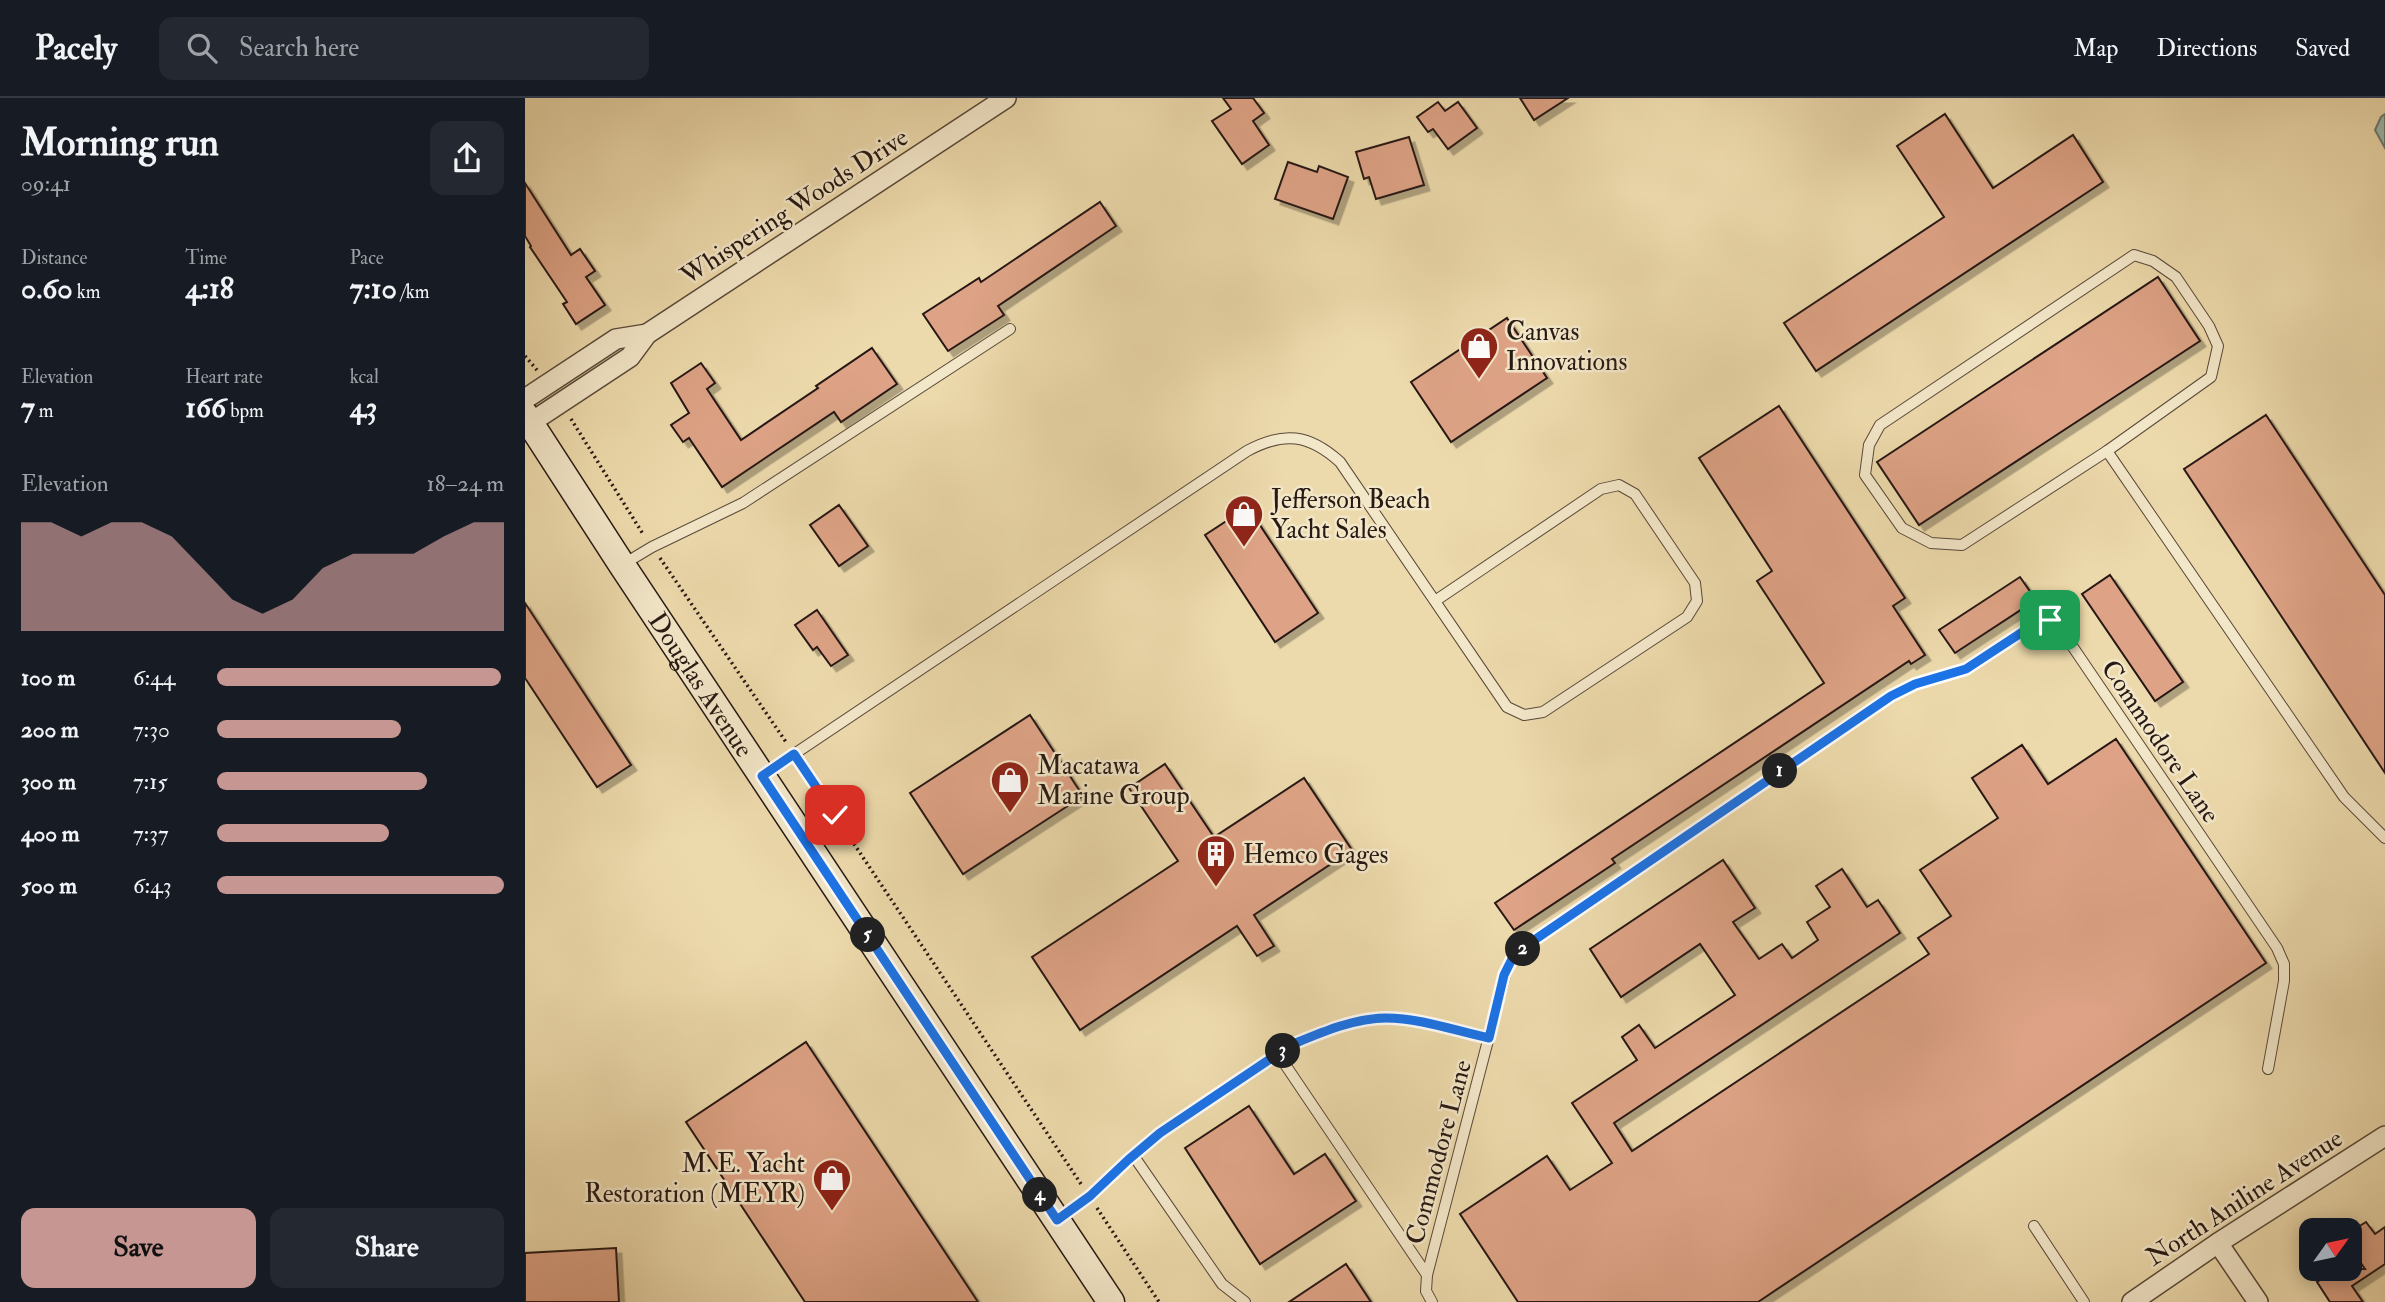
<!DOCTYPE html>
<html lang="en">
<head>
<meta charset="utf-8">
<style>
	:root { --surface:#171b24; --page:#242831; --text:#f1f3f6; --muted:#9ea1a6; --line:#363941; --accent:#c59692 }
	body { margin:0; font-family:"IM FELL Double Pica",serif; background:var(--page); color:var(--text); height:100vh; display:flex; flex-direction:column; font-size:26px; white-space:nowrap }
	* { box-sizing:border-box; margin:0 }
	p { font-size:23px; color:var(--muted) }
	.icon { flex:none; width:38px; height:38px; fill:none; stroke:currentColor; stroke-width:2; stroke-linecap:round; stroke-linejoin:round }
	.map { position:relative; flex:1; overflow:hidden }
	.drawer { display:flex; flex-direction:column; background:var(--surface); width:525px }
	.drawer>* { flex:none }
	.needle { width:46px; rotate:57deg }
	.fabs { position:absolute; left:1774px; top:1120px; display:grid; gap:14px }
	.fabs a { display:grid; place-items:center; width:63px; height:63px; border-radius:14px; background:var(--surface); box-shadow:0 4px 18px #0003; font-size:35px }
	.pin { position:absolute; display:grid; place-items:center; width:60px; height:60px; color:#fff; margin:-30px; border-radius:14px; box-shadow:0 4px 10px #0006 }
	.km { position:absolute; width:35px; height:35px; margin:-18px; border-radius:50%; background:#222; color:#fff; font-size:19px; line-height:35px; text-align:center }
	.round { display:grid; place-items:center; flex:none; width:74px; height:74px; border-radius:14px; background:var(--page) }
	.summary { display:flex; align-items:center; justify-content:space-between; height:119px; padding:0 21px }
	h1 { font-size:38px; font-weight:700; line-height:52px }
	.metrics { display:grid; grid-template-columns:repeat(3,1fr); gap:10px; height:119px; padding:7px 21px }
	.metrics div { display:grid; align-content:center }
	.metrics b { font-size:30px; font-weight:700 }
	.metrics small { font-size:19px; font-weight:400 }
	.metrics p { font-size:19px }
	.chart { height:196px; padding:14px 21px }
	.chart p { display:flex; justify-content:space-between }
	.chart svg { width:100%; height:126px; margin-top:7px; fill:var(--accent); opacity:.7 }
	.primary-button { display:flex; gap:14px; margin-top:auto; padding:14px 21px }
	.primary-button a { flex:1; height:80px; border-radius:14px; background:var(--accent); color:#111; font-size:28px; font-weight:700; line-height:80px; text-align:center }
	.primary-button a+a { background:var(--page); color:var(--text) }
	ul { padding:0 21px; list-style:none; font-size:23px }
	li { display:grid; grid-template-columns:112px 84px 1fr; align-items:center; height:52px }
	li i { height:18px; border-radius:9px; background:var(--accent) }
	header { display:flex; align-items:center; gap:42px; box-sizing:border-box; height:98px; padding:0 35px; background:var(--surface); border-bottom:2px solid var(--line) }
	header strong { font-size:33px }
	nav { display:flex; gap:38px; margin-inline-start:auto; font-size:24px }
	.search { width:490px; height:63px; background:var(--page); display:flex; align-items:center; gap:18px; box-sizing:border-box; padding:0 24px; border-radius:14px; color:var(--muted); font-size:26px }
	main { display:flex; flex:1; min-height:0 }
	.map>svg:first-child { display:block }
	.water { fill:#99baae; stroke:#6b7a70; stroke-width:2 }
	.building { fill:#dea386; stroke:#271913; stroke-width:2; filter:url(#shadow) }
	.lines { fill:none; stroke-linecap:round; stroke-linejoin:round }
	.lane-casing { stroke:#584939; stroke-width:12 }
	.street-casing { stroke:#584939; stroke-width:22 }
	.secondary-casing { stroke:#271913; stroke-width:29 }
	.path { stroke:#271913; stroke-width:3.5; stroke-dasharray:2 3.5; stroke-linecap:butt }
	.lane { stroke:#f3e7c9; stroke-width:10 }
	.street { stroke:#f3e7c9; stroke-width:19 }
	.secondary { stroke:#f3e7c9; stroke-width:26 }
	.route-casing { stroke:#fff; stroke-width:14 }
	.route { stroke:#1a73e8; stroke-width:9 }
	.labels { text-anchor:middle; stroke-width:5; stroke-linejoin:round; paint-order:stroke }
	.street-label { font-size:26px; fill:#271913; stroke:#f3e7c9 }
	.poi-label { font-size:26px; fill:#271913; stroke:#f3e7c9; text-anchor:start }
</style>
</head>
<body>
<header>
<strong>Pacely</strong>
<div class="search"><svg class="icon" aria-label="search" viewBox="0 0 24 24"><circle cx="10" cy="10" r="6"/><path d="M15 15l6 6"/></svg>Search here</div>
<nav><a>Map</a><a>Directions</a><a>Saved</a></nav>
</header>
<main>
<section class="drawer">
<div class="summary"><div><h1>Morning run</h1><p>09:41</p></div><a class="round"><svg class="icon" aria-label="share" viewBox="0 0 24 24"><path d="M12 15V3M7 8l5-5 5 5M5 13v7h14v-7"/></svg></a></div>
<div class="metrics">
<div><p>Distance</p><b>0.60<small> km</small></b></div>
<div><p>Time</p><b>4:18</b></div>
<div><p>Pace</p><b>7:10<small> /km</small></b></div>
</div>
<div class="metrics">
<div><p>Elevation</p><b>7<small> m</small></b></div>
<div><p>Heart rate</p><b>166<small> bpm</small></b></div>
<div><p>kcal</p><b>43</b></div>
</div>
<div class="chart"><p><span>Elevation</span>18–24 m</p>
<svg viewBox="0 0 160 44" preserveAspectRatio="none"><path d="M0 44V6L10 6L20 11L30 6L40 6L50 11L60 22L70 33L80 38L90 33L100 22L110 17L120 17L130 17L140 11L150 6L160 6V44z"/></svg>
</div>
<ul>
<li><b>100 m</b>6:44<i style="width:99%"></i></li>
<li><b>200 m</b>7:30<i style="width:64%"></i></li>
<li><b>300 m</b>7:15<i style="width:73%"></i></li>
<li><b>400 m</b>7:37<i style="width:60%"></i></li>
<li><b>500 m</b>6:43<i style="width:100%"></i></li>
</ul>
<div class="primary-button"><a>Save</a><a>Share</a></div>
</section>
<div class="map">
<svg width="1860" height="1204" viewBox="0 0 1860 1204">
	<defs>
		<filter id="shadow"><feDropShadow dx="5.5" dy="5.5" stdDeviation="0" flood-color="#0004"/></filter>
	</defs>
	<rect width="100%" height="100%" fill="#eddaac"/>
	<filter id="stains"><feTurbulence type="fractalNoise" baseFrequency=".00286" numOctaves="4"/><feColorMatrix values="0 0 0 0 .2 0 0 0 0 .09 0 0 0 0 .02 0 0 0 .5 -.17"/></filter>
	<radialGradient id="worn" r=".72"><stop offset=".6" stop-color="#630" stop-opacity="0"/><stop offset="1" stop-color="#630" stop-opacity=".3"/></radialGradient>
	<!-- water -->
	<polygon class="water" points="1860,16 1860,50 1850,32 1856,19"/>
	<!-- building -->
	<g class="building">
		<polygon points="698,0 728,0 739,15 728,23 744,47 717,66 687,23 706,11"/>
		<polygon points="995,0 1043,0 1009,22"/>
		<polygon points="913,4 920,13 933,4 952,30 923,51 908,31 903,34 892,19"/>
		<polygon points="1420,16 1468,90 1548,37 1578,84 1291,273 1259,225 1419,119 1372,48"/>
		<polygon points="884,39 899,87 851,101 844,79 839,81 831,54"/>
		<polygon points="763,64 792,74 794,68 823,79 808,121 750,101"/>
		<polygon points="0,85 46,157 55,151 70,173 61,179 80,207 51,226 38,206 42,204 5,149 6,148 0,138"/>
		<polygon points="575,104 591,128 473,208 479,217 423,253 398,216 454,180 456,184"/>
		<polygon points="1633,179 1675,243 1394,427 1352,364"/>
		<polygon points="982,220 1022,280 926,344 886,284"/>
		<polygon points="347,250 372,286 316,324 309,314 197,389 164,340 158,344 146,327 164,315 146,285 176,265 190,285 182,291 216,342 293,290 291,288"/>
		<polygon points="1254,308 1380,500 1368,508 1400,557 1386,566 1384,563 1087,761 1090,765 989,832 970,805 1299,585 1232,483 1247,473 1174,360"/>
		<polygon points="1741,317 1860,497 1860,675 1659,371"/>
		<polygon points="314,407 343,448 314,468 285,427"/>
		<polygon points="723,409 793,515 750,544 680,437"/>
		<polygon points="1585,477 1658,584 1630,603 1557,496"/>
		<polygon points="1495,479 1511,502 1430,555 1414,532"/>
		<polygon points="0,505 106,667 72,689 0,580"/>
		<polygon points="292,512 323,557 306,568 292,549 288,552 270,527"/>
		<polygon points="505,617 558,698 438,776 385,695"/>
		<polygon points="1591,641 1741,865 1233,1204 993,1204 935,1116 1022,1058 1045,1092 1087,1065 1047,1005 1112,962 1097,939 1114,927 1130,950 1210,897 1175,846 1096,899 1065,851 1198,762 1230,810 1208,824 1234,861 1257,846 1267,860 1293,842 1282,824 1305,809 1291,788 1317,771 1342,809 1353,802 1375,835 1089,1025 1107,1053 1404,856 1393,840 1426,818 1395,772 1473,720 1447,680 1497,647 1523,686"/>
		<polygon points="640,666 689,739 779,680 827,752 729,817 749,848 732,858 712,828 555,932 507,859 653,763 604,690"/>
		<polygon points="281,944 453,1204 280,1204 161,1024"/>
		<polygon points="724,1008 769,1076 800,1056 831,1103 735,1166 660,1050"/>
		<polygon points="1841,1124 1850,1136 1860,1129 1860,1166 1827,1188 1838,1204 1805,1204 1792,1184 1811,1171 1840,1171 1825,1149 1825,1134"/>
		<polygon points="91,1150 94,1204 0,1204 0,1155"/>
		<polygon points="821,1166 846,1204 764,1204"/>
	</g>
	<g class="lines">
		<!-- lane casing -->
		<g class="lane-casing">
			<g id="lane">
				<polygon points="1609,157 1628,163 1651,179 1684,228 1693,248 1686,279 1582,353 1437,447 1406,445 1377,430 1340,377 1344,347 1355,327"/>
				<polyline points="1582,353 1819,699 1860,740"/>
				<polyline points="97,467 127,449 218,405 485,231"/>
				<path d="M238,677L722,353C759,333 784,336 815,364L982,609L999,617L1018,614L1162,519L1172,503L1170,485L1110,396L1094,387L1076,391L910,503"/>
				<polyline points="753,956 902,1177"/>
				<polyline points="608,1057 697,1186 720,1204"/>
				<path d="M533,1122L565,1099L603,1062L635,1035L766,948C795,935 829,919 861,920C895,920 931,933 964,940"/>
				<polyline points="1509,1128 1559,1204"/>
				<polyline points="907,1204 901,1193 902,1177 980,877 987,861 1002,847 1366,598 1390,586 1441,571 1514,523 1525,522 1535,530 1752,850 1759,866 1759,883 1743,971"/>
			</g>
		</g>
		<!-- street casing -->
		<g class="street-casing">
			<g id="street">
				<polyline points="0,301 91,241 122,236"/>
				<polyline points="5,325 105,259 122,236 481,0"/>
				<polyline points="1693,1145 1733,1204"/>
				<polyline points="1607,1204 1693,1145 1860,1038"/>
			</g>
		</g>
		<!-- secondary casing -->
		<g class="secondary-casing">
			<g id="secondary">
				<path id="s1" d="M0,317L97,467L586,1204"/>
			</g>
		</g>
		<!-- path -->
		<g class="path">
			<polyline points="0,258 12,272"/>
			<polyline points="46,321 118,436"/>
			<polyline points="135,460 261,644"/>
			<polyline points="277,668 556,1086"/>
			<polyline points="572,1110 634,1204"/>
		</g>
		<!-- lane -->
		<use href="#lane" class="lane"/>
		<!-- street -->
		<use href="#street" class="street"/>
		<!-- secondary -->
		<use href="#secondary" class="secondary"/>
	</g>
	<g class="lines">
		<!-- route casing -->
		<g class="route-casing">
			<path id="route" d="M310,717L269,656L237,678L532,1122L565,1098L603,1062L635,1035L766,947C795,935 829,920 861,920C895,920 931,933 964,940L979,877L987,861L1002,847L1366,598L1390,586L1441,571L1514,523L1525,522"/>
		</g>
		<!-- route -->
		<use href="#route" class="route"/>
	</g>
	<!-- icons -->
	<defs>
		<g id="shop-pin" transform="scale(2.0125)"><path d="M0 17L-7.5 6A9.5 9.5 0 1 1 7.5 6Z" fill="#8f2418" stroke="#f3e7c9"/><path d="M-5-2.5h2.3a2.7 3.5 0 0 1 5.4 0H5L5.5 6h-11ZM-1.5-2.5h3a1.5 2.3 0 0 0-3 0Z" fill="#fff"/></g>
		<g id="building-pin" transform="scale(2.0125)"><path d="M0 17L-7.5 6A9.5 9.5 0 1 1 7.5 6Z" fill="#8f2418" stroke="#f3e7c9"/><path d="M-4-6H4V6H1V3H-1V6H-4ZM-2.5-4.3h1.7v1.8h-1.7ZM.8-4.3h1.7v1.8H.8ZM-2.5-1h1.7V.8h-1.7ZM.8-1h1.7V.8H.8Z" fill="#fff"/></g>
	</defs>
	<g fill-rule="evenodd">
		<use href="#shop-pin" x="954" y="248"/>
		<use href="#shop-pin" x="719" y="416"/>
		<use href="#shop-pin" x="485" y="682"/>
		<use href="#building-pin" x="691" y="756"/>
		<use href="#shop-pin" x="307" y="1080"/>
	</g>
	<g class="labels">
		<!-- street labels -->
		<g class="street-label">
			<text transform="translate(269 108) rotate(-33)" y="9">Whispering Woods Drive</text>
			<text dy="9" stroke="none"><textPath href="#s1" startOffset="322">Douglas Avenue</textPath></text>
			<text transform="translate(1636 643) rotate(56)" y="9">Commodore Lane</text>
			<text transform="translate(913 1054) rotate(-75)" y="9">Commodore Lane</text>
			<text transform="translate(1719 1099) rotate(-33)" y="9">North Aniline Avenue</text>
		</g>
		<!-- poi labels -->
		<g class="poi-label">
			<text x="981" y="242">Canvas<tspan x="981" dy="30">Innovations</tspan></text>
			<text x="746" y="410">Jefferson Beach<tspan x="746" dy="30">Yacht Sales</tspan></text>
			<text x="512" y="676">Macatawa<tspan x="512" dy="30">Marine Group</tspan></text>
			<text x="718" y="765">Hemco Gages</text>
			<text x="280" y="1074" text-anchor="end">M. E. Yacht<tspan x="280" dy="30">Restoration (MEYR)</tspan></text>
		</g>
	</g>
	<rect width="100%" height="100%" filter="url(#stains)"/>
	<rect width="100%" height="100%" fill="url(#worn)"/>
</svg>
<div class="fabs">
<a><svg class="needle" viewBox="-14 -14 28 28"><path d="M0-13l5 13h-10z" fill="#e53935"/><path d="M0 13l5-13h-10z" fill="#9ea1a6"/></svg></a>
</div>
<div class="pin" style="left:1525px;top:522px;background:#1e9e55"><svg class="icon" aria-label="arrive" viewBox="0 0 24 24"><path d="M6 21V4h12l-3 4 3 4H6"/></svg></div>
<div class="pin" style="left:310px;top:717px;background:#d93025"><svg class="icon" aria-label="check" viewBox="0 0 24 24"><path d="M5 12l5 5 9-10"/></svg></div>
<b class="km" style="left:1255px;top:673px">1</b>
<b class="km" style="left:998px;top:851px">2</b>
<b class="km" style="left:758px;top:953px">3</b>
<b class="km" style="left:515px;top:1097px">4</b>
<b class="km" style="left:343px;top:837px">5</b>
</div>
</main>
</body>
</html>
